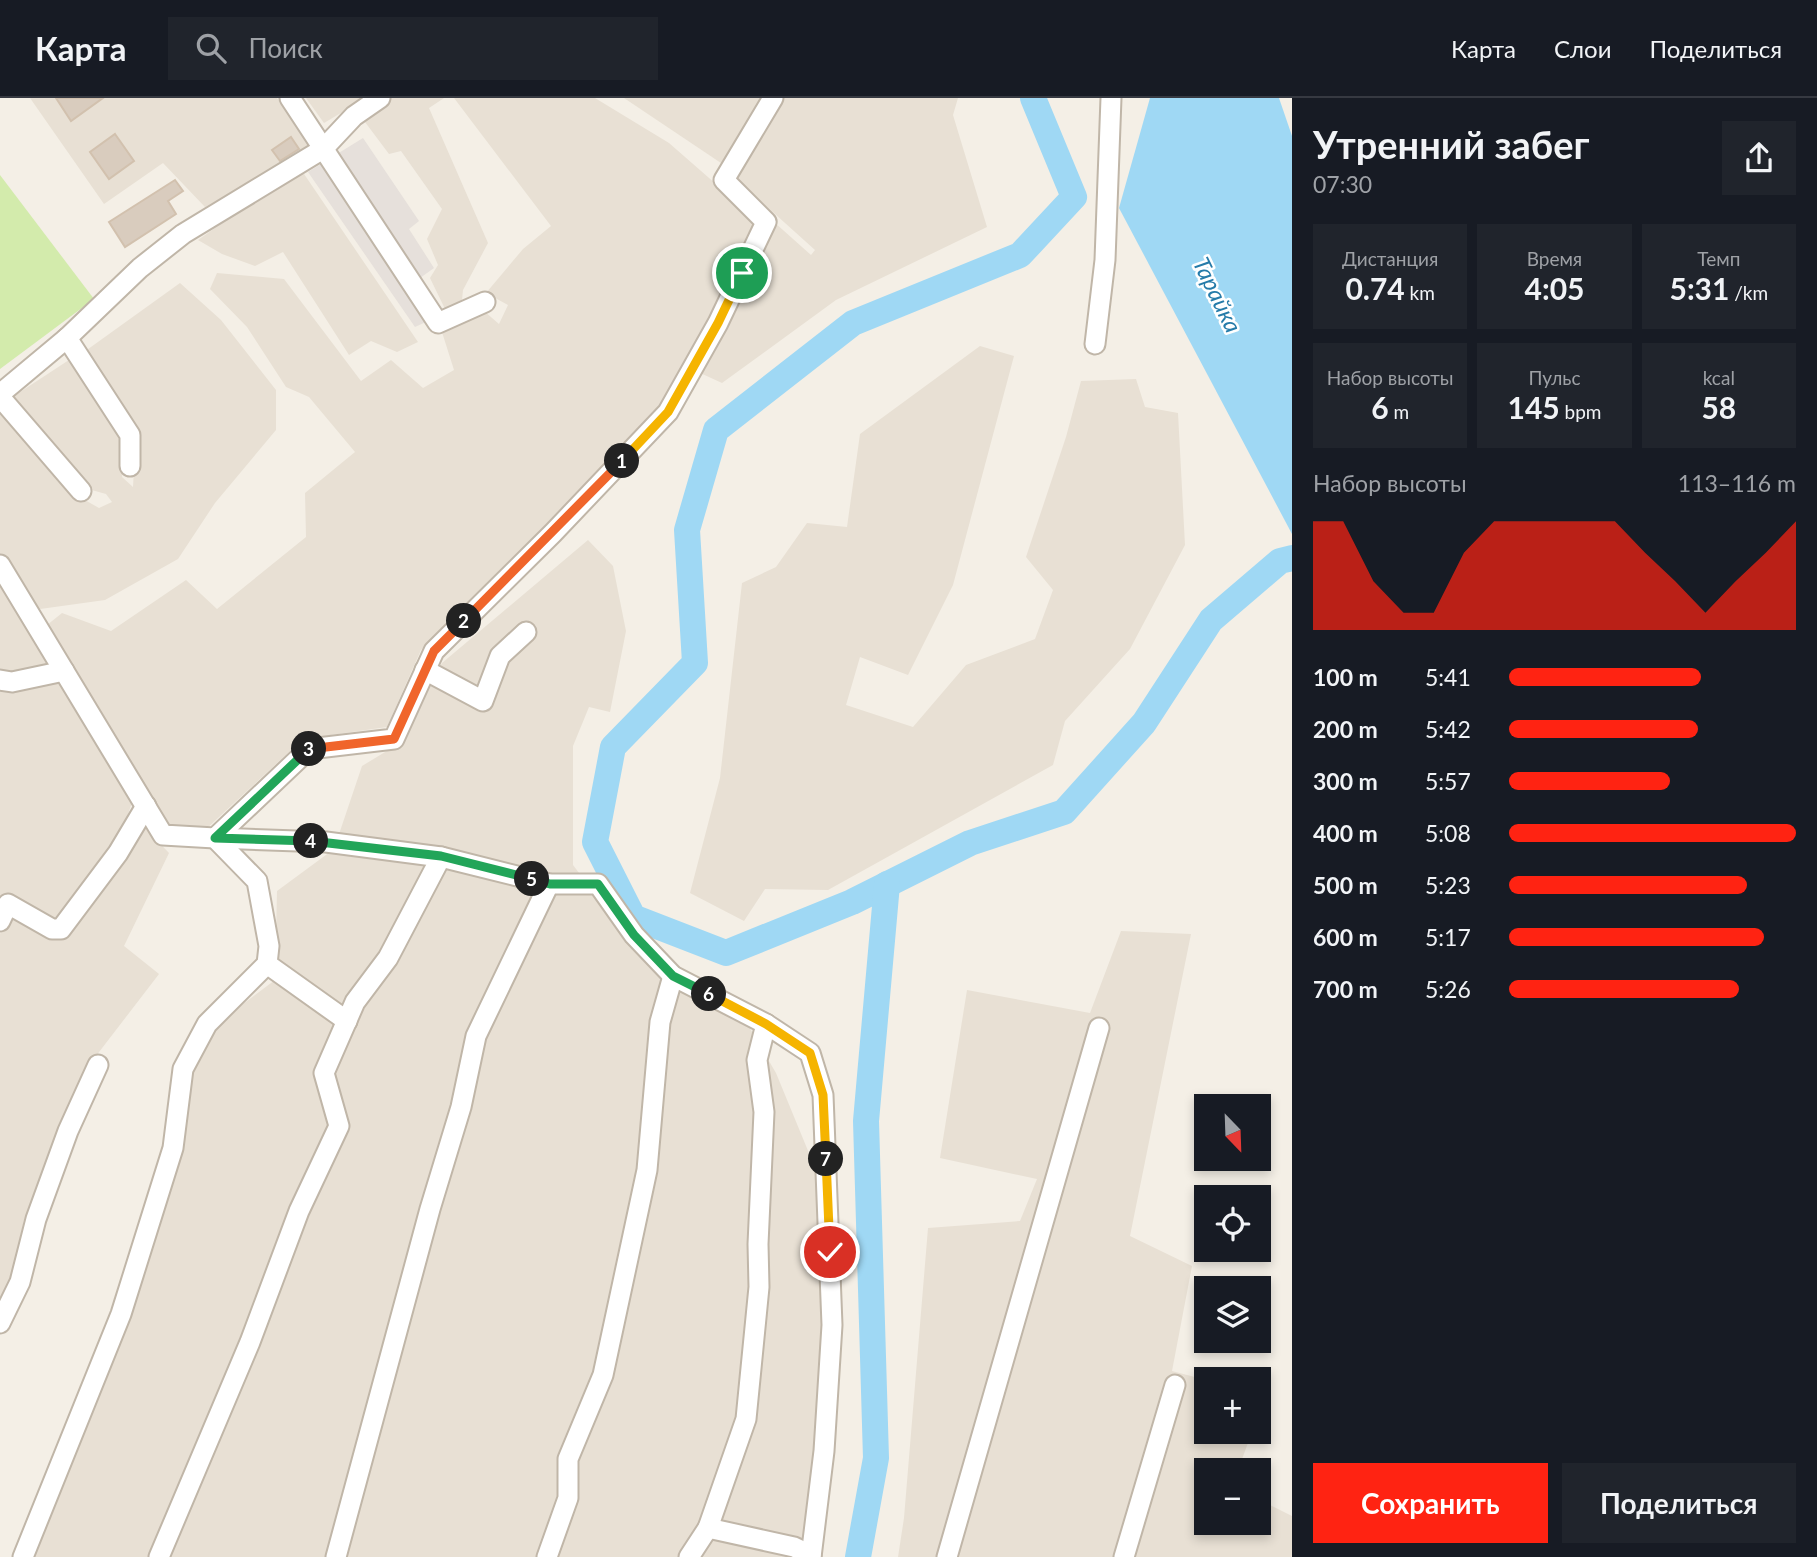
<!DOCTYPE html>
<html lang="ru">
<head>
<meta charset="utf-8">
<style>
	:root { --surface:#171b24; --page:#20242c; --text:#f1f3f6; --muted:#9ea1a6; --line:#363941; --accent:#ff2312 }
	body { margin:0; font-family:Lato,sans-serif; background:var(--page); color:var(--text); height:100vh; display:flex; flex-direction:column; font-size:26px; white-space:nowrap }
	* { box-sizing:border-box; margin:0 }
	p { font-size:23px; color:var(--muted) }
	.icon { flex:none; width:38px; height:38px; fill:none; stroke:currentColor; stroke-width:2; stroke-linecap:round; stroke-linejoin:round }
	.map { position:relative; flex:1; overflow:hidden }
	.details { display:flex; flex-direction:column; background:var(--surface); width:525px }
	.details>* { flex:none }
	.needle { width:46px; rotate:157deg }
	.tools { position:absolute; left:1194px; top:996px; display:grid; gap:14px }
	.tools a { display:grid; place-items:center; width:77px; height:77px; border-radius:0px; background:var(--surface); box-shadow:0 4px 10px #0003; font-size:35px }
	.pin { position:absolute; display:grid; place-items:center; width:60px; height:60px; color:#fff; margin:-30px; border:4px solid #fff; border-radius:50%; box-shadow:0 2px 7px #0007 }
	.km { position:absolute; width:35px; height:35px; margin:-18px; border-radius:50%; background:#222; color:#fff; font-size:19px; line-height:35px; text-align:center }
	.round { display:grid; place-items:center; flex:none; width:74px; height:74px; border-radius:0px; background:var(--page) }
	.overview { display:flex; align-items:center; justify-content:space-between; height:119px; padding:0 21px }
	h1 { font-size:38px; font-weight:700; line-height:52px }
	.stats { display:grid; grid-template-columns:repeat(3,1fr); gap:10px; height:119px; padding:7px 21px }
	.stats div { display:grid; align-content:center; border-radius:0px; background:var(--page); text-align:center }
	.stats b { font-size:30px; font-weight:700 }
	.stats small { font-size:19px; font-weight:400 }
	.stats p { font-size:19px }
	.chart { height:196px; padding:14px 21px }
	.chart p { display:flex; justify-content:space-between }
	.chart svg { width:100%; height:126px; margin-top:7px; fill:var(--accent); opacity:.7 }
	.primary-button { display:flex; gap:14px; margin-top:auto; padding:14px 21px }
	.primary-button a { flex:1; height:80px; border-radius:0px; background:var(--accent); color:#fff; font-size:28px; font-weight:700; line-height:80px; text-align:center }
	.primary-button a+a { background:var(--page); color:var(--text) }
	ul { padding:0 21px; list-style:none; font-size:23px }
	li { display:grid; grid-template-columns:112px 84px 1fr; align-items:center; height:52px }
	li i { height:18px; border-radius:9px; background:var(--accent) }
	header { display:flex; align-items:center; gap:42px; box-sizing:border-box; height:98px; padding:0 35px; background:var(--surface); border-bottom:2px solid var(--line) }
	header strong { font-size:33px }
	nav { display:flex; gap:38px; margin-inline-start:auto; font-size:24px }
	.search { width:490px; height:63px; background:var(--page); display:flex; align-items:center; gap:18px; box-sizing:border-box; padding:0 24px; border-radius:0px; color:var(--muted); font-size:26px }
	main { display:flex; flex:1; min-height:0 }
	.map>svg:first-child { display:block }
	.residential { fill:#e8e0d4 }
	.industrial { fill:#e6e0db }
	.green { fill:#d3ebac }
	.water { fill:#9fd8f4 }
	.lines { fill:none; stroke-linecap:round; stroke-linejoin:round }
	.river { stroke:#9fd8f4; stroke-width:26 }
	.building { fill:#d9ccbe; stroke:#d2c1ae; stroke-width:2 }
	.minor-casing { stroke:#c0b6a8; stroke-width:23 }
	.minor { stroke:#fff; stroke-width:19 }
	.split-1-casing { stroke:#fff; stroke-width:14 }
	.split-2-casing { stroke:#fff; stroke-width:14 }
	.split-3-casing { stroke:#fff; stroke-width:14 }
	.split-4-casing { stroke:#fff; stroke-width:14 }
	.split-5-casing { stroke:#fff; stroke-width:14 }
	.split-6-casing { stroke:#fff; stroke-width:14 }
	.split-7-casing { stroke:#fff; stroke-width:14 }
	.split-8-casing { stroke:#fff; stroke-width:14 }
	.split-1 { stroke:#f5b400; stroke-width:9 }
	.split-2 { stroke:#f0652b; stroke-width:9 }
	.split-3 { stroke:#f0652b; stroke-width:9 }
	.split-4 { stroke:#22a559; stroke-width:9 }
	.split-5 { stroke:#22a559; stroke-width:9 }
	.split-6 { stroke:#22a559; stroke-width:9 }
	.split-7 { stroke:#f5b400; stroke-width:9 }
	.split-8 { stroke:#f5b400; stroke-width:9 }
	.labels { text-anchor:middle; stroke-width:5; stroke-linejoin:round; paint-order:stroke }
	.water-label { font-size:23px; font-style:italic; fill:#257ba9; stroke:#fff }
</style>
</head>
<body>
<header>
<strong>Карта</strong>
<div class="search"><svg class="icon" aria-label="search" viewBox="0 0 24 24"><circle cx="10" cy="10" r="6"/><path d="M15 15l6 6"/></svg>Поиск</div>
<nav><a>Карта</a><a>Слои</a><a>Поделиться</a></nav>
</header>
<main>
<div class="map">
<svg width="1292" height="1459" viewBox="0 0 1292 1459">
	<rect width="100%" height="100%" fill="#f4efe6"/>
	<!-- residential -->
	<g class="residential">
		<polygon points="30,0 277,0 313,50 205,109 163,65 104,106"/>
		<polygon points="306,0 366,0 324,25"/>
		<polygon points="389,0 444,0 429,10 488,145 463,192 462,202 446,213 430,180 438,167 427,141 442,111 401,53 389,56 362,20"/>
		<polygon points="454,0 595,0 669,45 756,121 709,235 643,339 421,552 387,629 303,641 205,732 171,729 47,527 62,515 111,533 186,482 217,511 306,439 305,395 355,354 309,299 286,289 247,229 210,191 217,175 284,181 361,283 391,262 423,290 454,272 441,231 484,213 499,226 508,207 486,195 523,151 551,128"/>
		<polygon points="624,0 763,0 721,65"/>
		<polygon points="783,0 958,0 953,17 987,129 836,202 722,285 698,274 774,124 811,157 815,152 736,81"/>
		<polygon points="300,70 418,244 397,254 371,243 349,257 283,154 255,168 222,156 198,142"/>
		<polygon points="180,185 221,222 276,292 276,332 215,405 178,461 105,502 33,512 0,457 0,315 69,393 99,410 112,404 106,396 88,391 11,300 72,260 118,329 126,356 122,379 133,389 136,336 84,254"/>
		<polygon points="980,248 1014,258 953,487 908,577 860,559 846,607 913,629 966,567 1035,541 1053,492 1026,459 1066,339 1081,283 1136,281 1145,309 1178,315 1185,447 1130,551 1065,623 1053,667 828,792 765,791 744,823 690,795 720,680 742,485 776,469 807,425 847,429 860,336"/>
		<polygon points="588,442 613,468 626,533 610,614 589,609 573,648 573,767 626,837 744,920 776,975 832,1111 827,1318 806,1459 29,1459 131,1200 190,946 275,882 277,793 334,751 362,668 400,645 442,565"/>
		<polygon points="0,482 56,568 0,578"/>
		<polygon points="60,580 133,702 116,749 58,828 4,797 0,804 0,589"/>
		<polygon points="140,725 169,755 124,848 159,876 86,971 24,1122 11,1180 0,1202 0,836 10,813 50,835"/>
		<polygon points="1121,833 1191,836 1130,1138 1192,1168 1172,1273 1206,1282 1206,1334 1252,1334 1238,1372 1206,1372 1206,1424 1258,1424 1258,1401 1292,1418 1292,1459 898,1459 904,1420 928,1130 1020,1123 1037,1081 940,1060 967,892 1090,915"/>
	</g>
	<!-- industrial -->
	<polygon class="industrial" points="363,40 419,123 409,131 434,170 406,190 428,223 415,229 308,74"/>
	<!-- green -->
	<polygon class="green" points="0,77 94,201 0,271"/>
	<!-- water -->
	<polygon class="water" points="1150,0 1279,0 1292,38 1292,436 1119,110"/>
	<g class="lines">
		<!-- river -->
		<g class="river">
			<polyline points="1033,0 1074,99 1020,157 853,225 716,332 687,432 695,565 613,649 595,744 633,819 726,855 852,804 970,745 1064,714 1144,625 1211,522 1280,463 1292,460"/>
			<polyline points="858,1459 876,1360 866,1023 887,786"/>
		</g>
	</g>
	<!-- building -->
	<g class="building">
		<polygon points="56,0 103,0 71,23"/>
		<polygon points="115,36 134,63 109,81 90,54"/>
		<polygon points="291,39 299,51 280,63 272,52"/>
		<polygon points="175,82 183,93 168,103 176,116 125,149 109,124"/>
	</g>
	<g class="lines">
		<!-- minor casing -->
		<g class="minor-casing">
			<g id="minor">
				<polyline points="290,0 438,225 485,204"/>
				<polyline points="67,240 130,337 130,368"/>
				<polyline points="1095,246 1105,162 1111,0"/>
				<polyline points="0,296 67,240 140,170 183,136 323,51 354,18 380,0"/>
				<polyline points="0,299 81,393"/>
				<polyline points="0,467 64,573"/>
				<polyline points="425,572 483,603 500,558 526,534"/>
				<polyline points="0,582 12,584 64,573 163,737 215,740 309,651 394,641 434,553 553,435 668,314 718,225 766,124 724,82 773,0"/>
				<polyline points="215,740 326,744 441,759 549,786 598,786 634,837 673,878 766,926 757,962 764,1014 758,1146 759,1189 746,1321 708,1430 689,1459"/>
				<polyline points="0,823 8,806 52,831 61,831 118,755 146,708"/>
				<polyline points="267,866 347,923"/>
				<polyline points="766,926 810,955 823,997 832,1227 824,1353 811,1459"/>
				<polyline points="0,1225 20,1184 36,1121 68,1033 98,967"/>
				<polyline points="708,1430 794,1449 811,1457"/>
				<polyline points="23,1459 121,1216 173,1050 183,971 207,926 267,866 269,848 257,783 215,740"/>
				<polyline points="159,1459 250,1244 299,1113 339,1028 324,975 355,904 388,860 441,759"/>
				<polyline points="336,1459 430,1111 461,1009 476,938 549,786"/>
				<polyline points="547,1459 568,1400 568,1361 603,1277 647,1072 660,924 673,878"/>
				<polyline points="947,1459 1099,930"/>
				<polyline points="1124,1459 1175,1287"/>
			</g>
		</g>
		<!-- minor -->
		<use href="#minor" class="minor"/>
	</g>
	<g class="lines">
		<!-- split-1 casing -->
		<g class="split-1-casing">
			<polyline id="split-1" points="622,363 668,314 718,225 742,175"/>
		</g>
		<!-- split-2 casing -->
		<g class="split-2-casing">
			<polyline id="split-2" points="464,523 622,363"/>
		</g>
		<!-- split-3 casing -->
		<g class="split-3-casing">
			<polyline id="split-3" points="309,651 394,641 434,553 464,523"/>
		</g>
		<!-- split-4 casing -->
		<g class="split-4-casing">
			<polyline id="split-4" points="309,651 215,740 311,743"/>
		</g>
		<!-- split-5 casing -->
		<g class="split-5-casing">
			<polyline id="split-5" points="311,743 441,758 532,781"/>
		</g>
		<!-- split-6 casing -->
		<g class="split-6-casing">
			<polyline id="split-6" points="532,781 550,786 598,786 634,837 673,878 709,896"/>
		</g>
		<!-- split-7 casing -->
		<g class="split-7-casing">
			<polyline id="split-7" points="709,896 766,926 810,955 823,997 826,1061"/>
		</g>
		<!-- split-8 casing -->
		<g class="split-8-casing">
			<polyline id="split-8" points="826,1061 830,1154"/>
		</g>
		<!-- split-1 -->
		<use href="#split-1" class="split-1"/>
		<!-- split-2 -->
		<use href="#split-2" class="split-2"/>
		<!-- split-3 -->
		<use href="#split-3" class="split-3"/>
		<!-- split-4 -->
		<use href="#split-4" class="split-4"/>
		<!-- split-5 -->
		<use href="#split-5" class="split-5"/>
		<!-- split-6 -->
		<use href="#split-6" class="split-6"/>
		<!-- split-7 -->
		<use href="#split-7" class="split-7"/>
		<!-- split-8 -->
		<use href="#split-8" class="split-8"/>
	</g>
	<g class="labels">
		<!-- water labels -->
		<g class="water-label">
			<text transform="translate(1217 197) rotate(64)" y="8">Тарайка</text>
		</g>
	</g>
</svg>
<div class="tools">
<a><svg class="needle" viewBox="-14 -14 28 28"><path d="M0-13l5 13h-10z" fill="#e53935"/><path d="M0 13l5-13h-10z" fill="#9ea1a6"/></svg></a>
<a><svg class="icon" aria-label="locate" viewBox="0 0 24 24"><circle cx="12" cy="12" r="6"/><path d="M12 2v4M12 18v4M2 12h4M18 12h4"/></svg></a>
<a><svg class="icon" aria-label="layers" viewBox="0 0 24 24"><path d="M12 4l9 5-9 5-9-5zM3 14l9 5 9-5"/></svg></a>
<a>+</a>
<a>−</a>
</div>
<div class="pin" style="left:742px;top:175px;background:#1e9e55"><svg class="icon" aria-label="arrive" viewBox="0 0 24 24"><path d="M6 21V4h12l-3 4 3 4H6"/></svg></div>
<div class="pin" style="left:830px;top:1154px;background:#d93025"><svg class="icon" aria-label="check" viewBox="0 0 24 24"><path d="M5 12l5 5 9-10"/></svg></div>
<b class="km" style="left:622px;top:363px">1</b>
<b class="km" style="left:464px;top:523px">2</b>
<b class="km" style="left:309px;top:651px">3</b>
<b class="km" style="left:311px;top:743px">4</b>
<b class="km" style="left:532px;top:781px">5</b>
<b class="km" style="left:709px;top:896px">6</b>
<b class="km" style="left:826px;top:1061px">7</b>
</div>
<section class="details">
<div class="overview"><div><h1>Утренний забег</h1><p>07:30</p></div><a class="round"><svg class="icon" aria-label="share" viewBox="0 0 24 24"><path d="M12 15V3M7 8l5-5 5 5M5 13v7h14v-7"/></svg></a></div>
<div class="stats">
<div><p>Дистанция</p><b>0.74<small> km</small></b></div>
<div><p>Время</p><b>4:05</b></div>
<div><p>Темп</p><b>5:31<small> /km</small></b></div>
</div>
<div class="stats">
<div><p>Набор высоты</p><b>6<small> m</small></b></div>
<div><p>Пульс</p><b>145<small> bpm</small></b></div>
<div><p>kcal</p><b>58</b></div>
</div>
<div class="chart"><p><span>Набор высоты</span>113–116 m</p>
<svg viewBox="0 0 160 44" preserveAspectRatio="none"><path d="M0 44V6L10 6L20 27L30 38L40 38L50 17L60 6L70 6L80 6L90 6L100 6L110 17L120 27L130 38L140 27L150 17L160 6V44z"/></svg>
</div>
<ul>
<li><b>100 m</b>5:41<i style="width:67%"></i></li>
<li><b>200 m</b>5:42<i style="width:66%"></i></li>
<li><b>300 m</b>5:57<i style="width:56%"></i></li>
<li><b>400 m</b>5:08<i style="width:100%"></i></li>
<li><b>500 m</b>5:23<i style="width:83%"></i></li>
<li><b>600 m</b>5:17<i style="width:89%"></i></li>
<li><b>700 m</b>5:26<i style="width:80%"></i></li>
</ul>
<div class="primary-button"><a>Сохранить</a><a>Поделиться</a></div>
</section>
</main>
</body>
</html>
